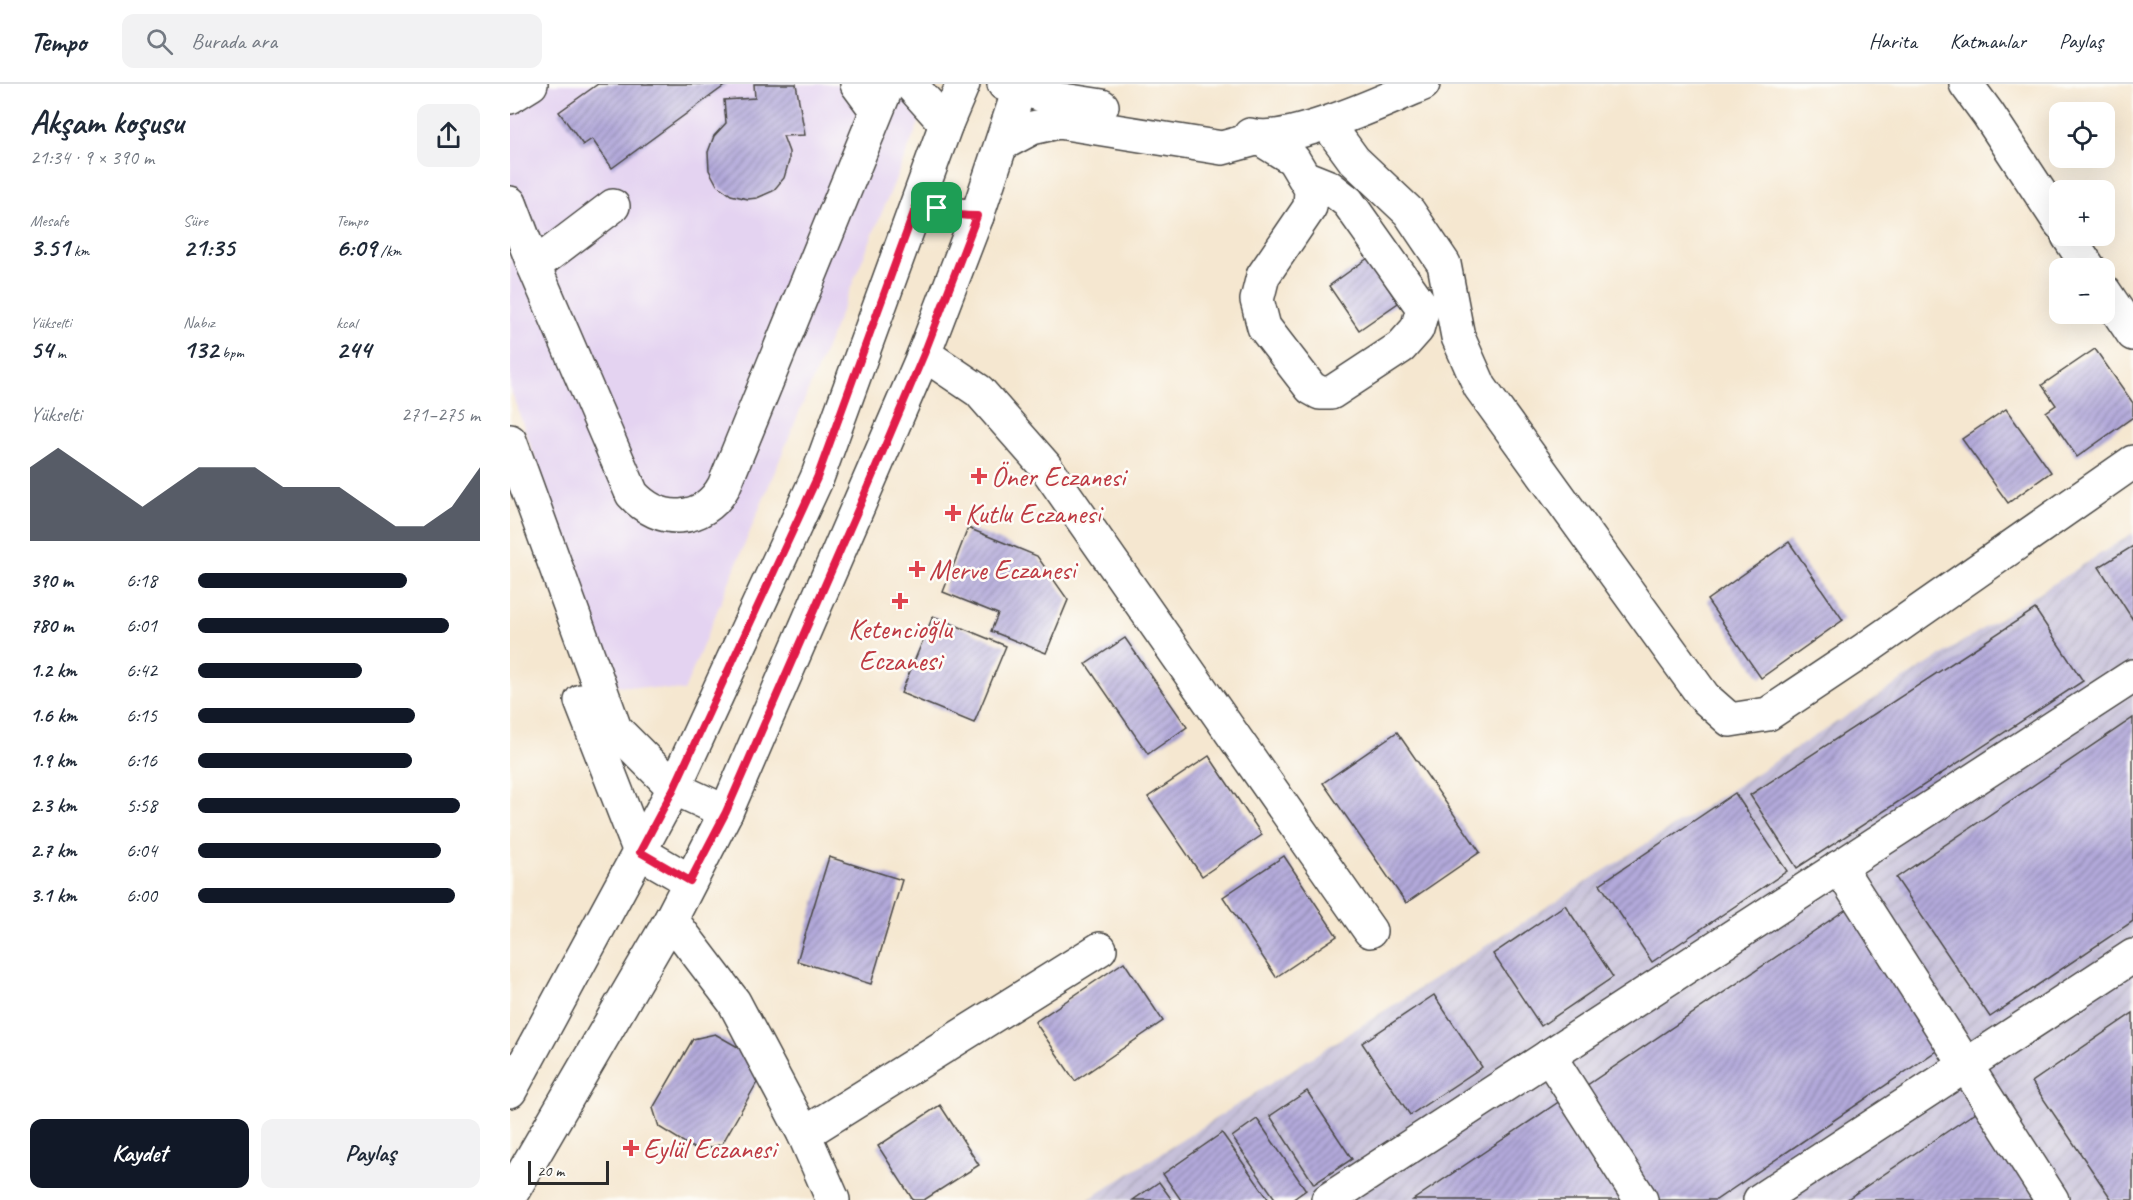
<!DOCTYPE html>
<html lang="tr">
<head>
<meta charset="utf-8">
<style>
	:root { --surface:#fff; --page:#f2f2f3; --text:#1f2937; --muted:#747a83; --line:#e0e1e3; --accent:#111827 }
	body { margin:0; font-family:Caveat,sans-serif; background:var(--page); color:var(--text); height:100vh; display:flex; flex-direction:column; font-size:22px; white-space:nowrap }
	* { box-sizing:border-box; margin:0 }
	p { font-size:20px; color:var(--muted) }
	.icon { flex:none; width:33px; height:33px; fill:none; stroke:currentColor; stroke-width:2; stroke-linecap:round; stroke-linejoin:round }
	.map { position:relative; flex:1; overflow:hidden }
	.drawer { display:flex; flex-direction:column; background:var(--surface); width:510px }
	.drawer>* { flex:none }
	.buttons { position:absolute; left:1539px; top:18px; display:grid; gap:12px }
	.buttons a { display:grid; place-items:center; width:66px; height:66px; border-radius:12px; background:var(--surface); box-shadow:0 6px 24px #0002; font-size:30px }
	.scale { position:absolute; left:18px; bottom:15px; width:81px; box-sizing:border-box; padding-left:6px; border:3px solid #2b2b2b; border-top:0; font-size:16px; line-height:21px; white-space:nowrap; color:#2b2b2b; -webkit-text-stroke:4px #fdfcf7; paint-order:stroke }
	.pin { position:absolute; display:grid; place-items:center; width:51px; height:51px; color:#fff; margin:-26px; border-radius:12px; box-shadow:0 3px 9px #0006 }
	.round { display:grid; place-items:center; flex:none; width:63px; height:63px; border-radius:12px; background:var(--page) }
	.summary { display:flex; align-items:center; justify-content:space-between; height:102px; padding:0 30px }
	h1 { font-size:33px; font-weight:700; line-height:45px }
	.figures { display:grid; grid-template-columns:repeat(3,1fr); gap:9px; height:102px; padding:6px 30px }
	.figures div { display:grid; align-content:center }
	.figures b { font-size:26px; font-weight:700 }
	.figures small { font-size:16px; font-weight:400 }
	.figures p { font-size:16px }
	.chart { height:168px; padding:12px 30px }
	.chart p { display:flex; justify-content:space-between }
	.chart svg { width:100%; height:108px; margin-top:6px; fill:var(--accent); opacity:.7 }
	.primary-button { display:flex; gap:12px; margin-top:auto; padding:12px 30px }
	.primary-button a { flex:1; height:69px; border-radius:12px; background:var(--accent); color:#fff; font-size:24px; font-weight:700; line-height:69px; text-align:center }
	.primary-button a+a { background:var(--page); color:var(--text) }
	ul { padding:0 30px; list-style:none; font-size:20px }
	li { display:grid; grid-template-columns:96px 72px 1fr; align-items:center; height:45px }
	li i { height:15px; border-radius:8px; background:var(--accent) }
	header { display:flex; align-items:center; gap:36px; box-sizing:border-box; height:84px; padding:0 30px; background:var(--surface); border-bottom:2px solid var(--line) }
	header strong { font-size:28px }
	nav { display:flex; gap:33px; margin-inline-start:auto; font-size:21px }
	.search { width:420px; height:54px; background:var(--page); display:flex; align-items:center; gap:15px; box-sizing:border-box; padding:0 21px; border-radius:12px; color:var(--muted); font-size:22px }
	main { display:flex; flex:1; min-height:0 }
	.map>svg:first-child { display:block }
	.built { fill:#e4d3f1 }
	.industrial { fill:url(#industrial-furrows) }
	.building { fill:url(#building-hatch) }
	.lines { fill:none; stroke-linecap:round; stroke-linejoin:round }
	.minor-casing { stroke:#494744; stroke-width:36 }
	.minor { stroke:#fff; stroke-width:33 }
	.route-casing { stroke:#fff; stroke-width:12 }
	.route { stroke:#e11d48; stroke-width:8 }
	.health-dot { fill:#e0444e; stroke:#fdfcf7; stroke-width:2 }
	.labels { text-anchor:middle; stroke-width:5; stroke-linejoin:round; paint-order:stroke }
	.health-label { font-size:28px; fill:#be3a42; stroke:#fdfcf7; text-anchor:start }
</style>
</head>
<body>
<header>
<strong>Tempo</strong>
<div class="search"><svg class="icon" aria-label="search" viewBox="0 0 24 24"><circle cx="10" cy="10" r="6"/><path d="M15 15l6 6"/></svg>Burada ara</div>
<nav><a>Harita</a><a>Katmanlar</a><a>Paylaş</a></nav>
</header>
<main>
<section class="drawer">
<div class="summary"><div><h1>Akşam koşusu</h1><p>21:34 · 9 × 390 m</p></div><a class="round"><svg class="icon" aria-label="share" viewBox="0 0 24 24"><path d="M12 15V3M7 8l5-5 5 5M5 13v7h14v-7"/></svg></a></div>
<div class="figures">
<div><p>Mesafe</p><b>3.51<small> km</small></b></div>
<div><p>Süre</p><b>21:35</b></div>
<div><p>Tempo</p><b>6:09<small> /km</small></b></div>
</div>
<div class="figures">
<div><p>Yükselti</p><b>54<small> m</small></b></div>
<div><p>Nabız</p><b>132<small> bpm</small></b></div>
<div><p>kcal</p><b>244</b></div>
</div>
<div class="chart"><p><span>Yükselti</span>271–275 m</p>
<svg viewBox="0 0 160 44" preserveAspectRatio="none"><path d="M0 44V14L10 6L20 14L30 22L40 30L50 22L60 14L70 14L80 14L90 22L100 22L110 22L120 30L130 38L140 38L150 30L160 14V44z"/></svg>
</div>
<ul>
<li><b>390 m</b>6:18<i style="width:74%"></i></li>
<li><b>780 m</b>6:01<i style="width:89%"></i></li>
<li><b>1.2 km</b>6:42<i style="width:58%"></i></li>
<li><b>1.6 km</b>6:15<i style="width:77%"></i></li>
<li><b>1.9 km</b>6:16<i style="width:76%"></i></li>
<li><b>2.3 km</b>5:58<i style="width:93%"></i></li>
<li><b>2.7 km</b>6:04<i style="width:86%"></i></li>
<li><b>3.1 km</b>6:00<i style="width:91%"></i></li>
</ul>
<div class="primary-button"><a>Kaydet</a><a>Paylaş</a></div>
</section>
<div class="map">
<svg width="1623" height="1116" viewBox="0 0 1623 1116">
	<defs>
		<pattern id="industrial-furrows" width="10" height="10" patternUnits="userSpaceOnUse" patternTransform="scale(1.5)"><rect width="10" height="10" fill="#c6c0d9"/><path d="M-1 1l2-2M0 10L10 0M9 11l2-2" fill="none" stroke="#aaa5ba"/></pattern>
		<pattern id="building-hatch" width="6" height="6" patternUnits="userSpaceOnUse" patternTransform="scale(1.5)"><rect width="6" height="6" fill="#b2a9da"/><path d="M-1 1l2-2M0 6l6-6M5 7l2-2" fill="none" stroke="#918ab1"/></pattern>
	</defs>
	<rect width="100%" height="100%" fill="#fdfcf7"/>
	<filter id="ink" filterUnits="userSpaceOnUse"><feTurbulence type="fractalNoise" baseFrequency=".0167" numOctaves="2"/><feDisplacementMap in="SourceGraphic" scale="12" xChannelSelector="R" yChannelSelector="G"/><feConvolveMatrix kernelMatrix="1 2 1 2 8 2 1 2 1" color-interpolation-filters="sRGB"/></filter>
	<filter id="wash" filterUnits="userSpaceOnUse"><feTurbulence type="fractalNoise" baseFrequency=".008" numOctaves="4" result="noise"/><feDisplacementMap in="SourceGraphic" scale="24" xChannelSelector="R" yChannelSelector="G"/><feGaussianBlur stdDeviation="1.35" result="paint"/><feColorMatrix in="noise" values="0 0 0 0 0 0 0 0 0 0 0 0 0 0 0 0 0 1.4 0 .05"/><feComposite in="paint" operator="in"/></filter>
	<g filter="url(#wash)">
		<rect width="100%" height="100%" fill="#f5e7d0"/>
		<!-- built -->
		<polygon class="built" points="0,0 425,0 174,607 106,601 0,304"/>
		<!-- industrial -->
		<polygon class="industrial" points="1623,449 1623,1116 578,1116"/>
		<g id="blocks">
			<!-- building -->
			<g class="building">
				<polygon points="88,0 217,0 102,84 82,55 73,61 49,28"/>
				<polygon points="244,0 286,0 295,51 273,52 279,68 279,77 274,94 263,107 247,114 238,115 221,111 207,101 199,86 198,68 204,52 216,39 214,16 245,14"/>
				<polygon points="858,174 888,219 849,246 819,202"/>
				<polygon points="1585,265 1623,319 1623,333 1567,373 1536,328 1546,321 1532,301"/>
				<polygon points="1496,325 1541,388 1498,419 1452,355"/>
				<polygon points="458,444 527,472 558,516 536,569 481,547 488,530 433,508"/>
				<polygon points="1279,458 1333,536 1251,594 1197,516"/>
				<polygon points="1623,462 1623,536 1589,483"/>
				<polygon points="1525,525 1573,597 1287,784 1240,711"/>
				<polygon points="423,532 496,562 464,639 391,609"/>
				<polygon points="615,554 677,643 638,670 576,580"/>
				<polygon points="1623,634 1623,837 1480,933 1386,794"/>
				<polygon points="887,648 970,768 896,819 813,699"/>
				<polygon points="699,672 752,751 692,792 638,713"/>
				<polygon points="1225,709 1277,787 1142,878 1090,800"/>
				<polygon points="774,772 827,852 766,893 713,813"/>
				<polygon points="319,773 392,796 361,900 287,877"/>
				<polygon points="1055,821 1103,893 1031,942 983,870"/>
				<polygon points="1338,824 1432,963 1206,1116 1144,1116 1070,1006"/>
				<polygon points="614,878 653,937 565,997 525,938"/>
				<polygon points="924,911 972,983 900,1031 852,959"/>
				<polygon points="1623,929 1623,1116 1602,1116 1522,998"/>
				<polygon points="205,950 242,971 249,995 212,1060 188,1067 149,1043 143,1024 183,955"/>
				<polygon points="797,1007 842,1075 804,1100 760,1032"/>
				<polygon points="1053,1015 1121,1116 903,1116"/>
				<polygon points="430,1021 469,1081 414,1116 403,1116 368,1062"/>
				<polygon points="1469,1026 1530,1116 1336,1116"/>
				<polygon points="747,1035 796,1106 782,1116 766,1116 722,1053"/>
				<polygon points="712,1049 759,1116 671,1116 653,1090"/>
				<polygon points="649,1098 662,1116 623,1116"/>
			</g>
		</g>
	</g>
	<g filter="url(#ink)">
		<use href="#blocks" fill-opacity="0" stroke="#494744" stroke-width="1.5"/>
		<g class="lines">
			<!-- minor casing -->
			<g class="minor-casing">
				<g id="minor">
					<polyline points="347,0 364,23 373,2"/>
					<polyline points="400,0 436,40"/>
					<polyline points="494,0 547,15 592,22"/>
					<polyline points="1456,0 1478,30 1550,139"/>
					<polyline points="0,13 21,0"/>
					<polyline points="817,39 844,76 899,128 934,180 948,253 970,303 1194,613 1220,636 1258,630 1354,566 1623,378"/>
					<path d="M740,51C777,62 876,16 913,0"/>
					<polyline points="492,60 522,44 549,38 712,64 749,54 783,75 801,105 800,123 753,192 747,216 754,243 801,304 810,309 821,309 891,263 907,245 913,224 838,118 819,103 794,93"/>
					<path d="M413,106C431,129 438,132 467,132"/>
					<path d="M0,119L24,182L122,410C150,441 193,440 214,402L378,0"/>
					<polyline points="1558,152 1579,184"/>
					<polyline points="24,182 103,122"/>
					<polyline points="1594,207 1623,250"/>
					<polyline points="414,270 469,307 535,382 860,847"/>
					<polyline points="0,357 105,645 164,704 216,728"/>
					<polyline points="71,617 130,768 180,797"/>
					<polyline points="1329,783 1542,1116"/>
					<polyline points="161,835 224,918 294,1050 323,1116"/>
					<polyline points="1039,972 1131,1116"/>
					<polyline points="0,1007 164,704 307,394 436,40 453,0"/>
					<polyline points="294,1050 590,865"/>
					<polyline points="0,1112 161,835 216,728 414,270 467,132 511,0"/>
					<polyline points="818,1116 1623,592"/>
					<polyline points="1250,1116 1623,872"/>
				</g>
			</g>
			<!-- minor -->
			<use href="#minor" class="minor"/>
		</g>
	</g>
	<g class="lines" filter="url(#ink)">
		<!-- route casing -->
		<g class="route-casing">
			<path id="route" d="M412,106C431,129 438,132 467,132L414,270L353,414L216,728L180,797L130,768L164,704L307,394Z"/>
		</g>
		<!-- route -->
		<use href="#route" class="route"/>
	</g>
	<!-- markers -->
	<g class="health-dot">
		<path d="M466 383h6v6h6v6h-6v6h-6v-6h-6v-6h6z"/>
		<path d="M440 420h6v6h6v6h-6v6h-6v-6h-6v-6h6z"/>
		<path d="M404 476h6v6h6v6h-6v6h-6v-6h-6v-6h6z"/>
		<path d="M387 508h6v6h6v6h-6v6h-6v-6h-6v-6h6z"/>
		<path d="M118 1055h6v6h6v6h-6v6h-6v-6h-6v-6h6z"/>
	</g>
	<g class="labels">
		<!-- health labels -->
		<g class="health-label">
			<text x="481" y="402">Öner Eczanesi</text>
			<text x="455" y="439">Kutlu Eczanesi</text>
			<text x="419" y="495">Merve Eczanesi</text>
			<text x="390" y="554" text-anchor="middle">Ketencioğlu<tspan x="390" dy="32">Eczanesi</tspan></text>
			<text x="133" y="1074">Eylül Eczanesi</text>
		</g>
	</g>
</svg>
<div class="buttons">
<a><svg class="icon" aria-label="locate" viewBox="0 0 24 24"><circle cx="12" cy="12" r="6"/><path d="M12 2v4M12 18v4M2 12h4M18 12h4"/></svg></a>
<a>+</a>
<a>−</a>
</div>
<div class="scale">20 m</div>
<div class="pin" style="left:427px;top:124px;background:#1e9e55"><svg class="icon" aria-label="arrive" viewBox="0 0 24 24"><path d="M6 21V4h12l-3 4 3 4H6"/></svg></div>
</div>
</main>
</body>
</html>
